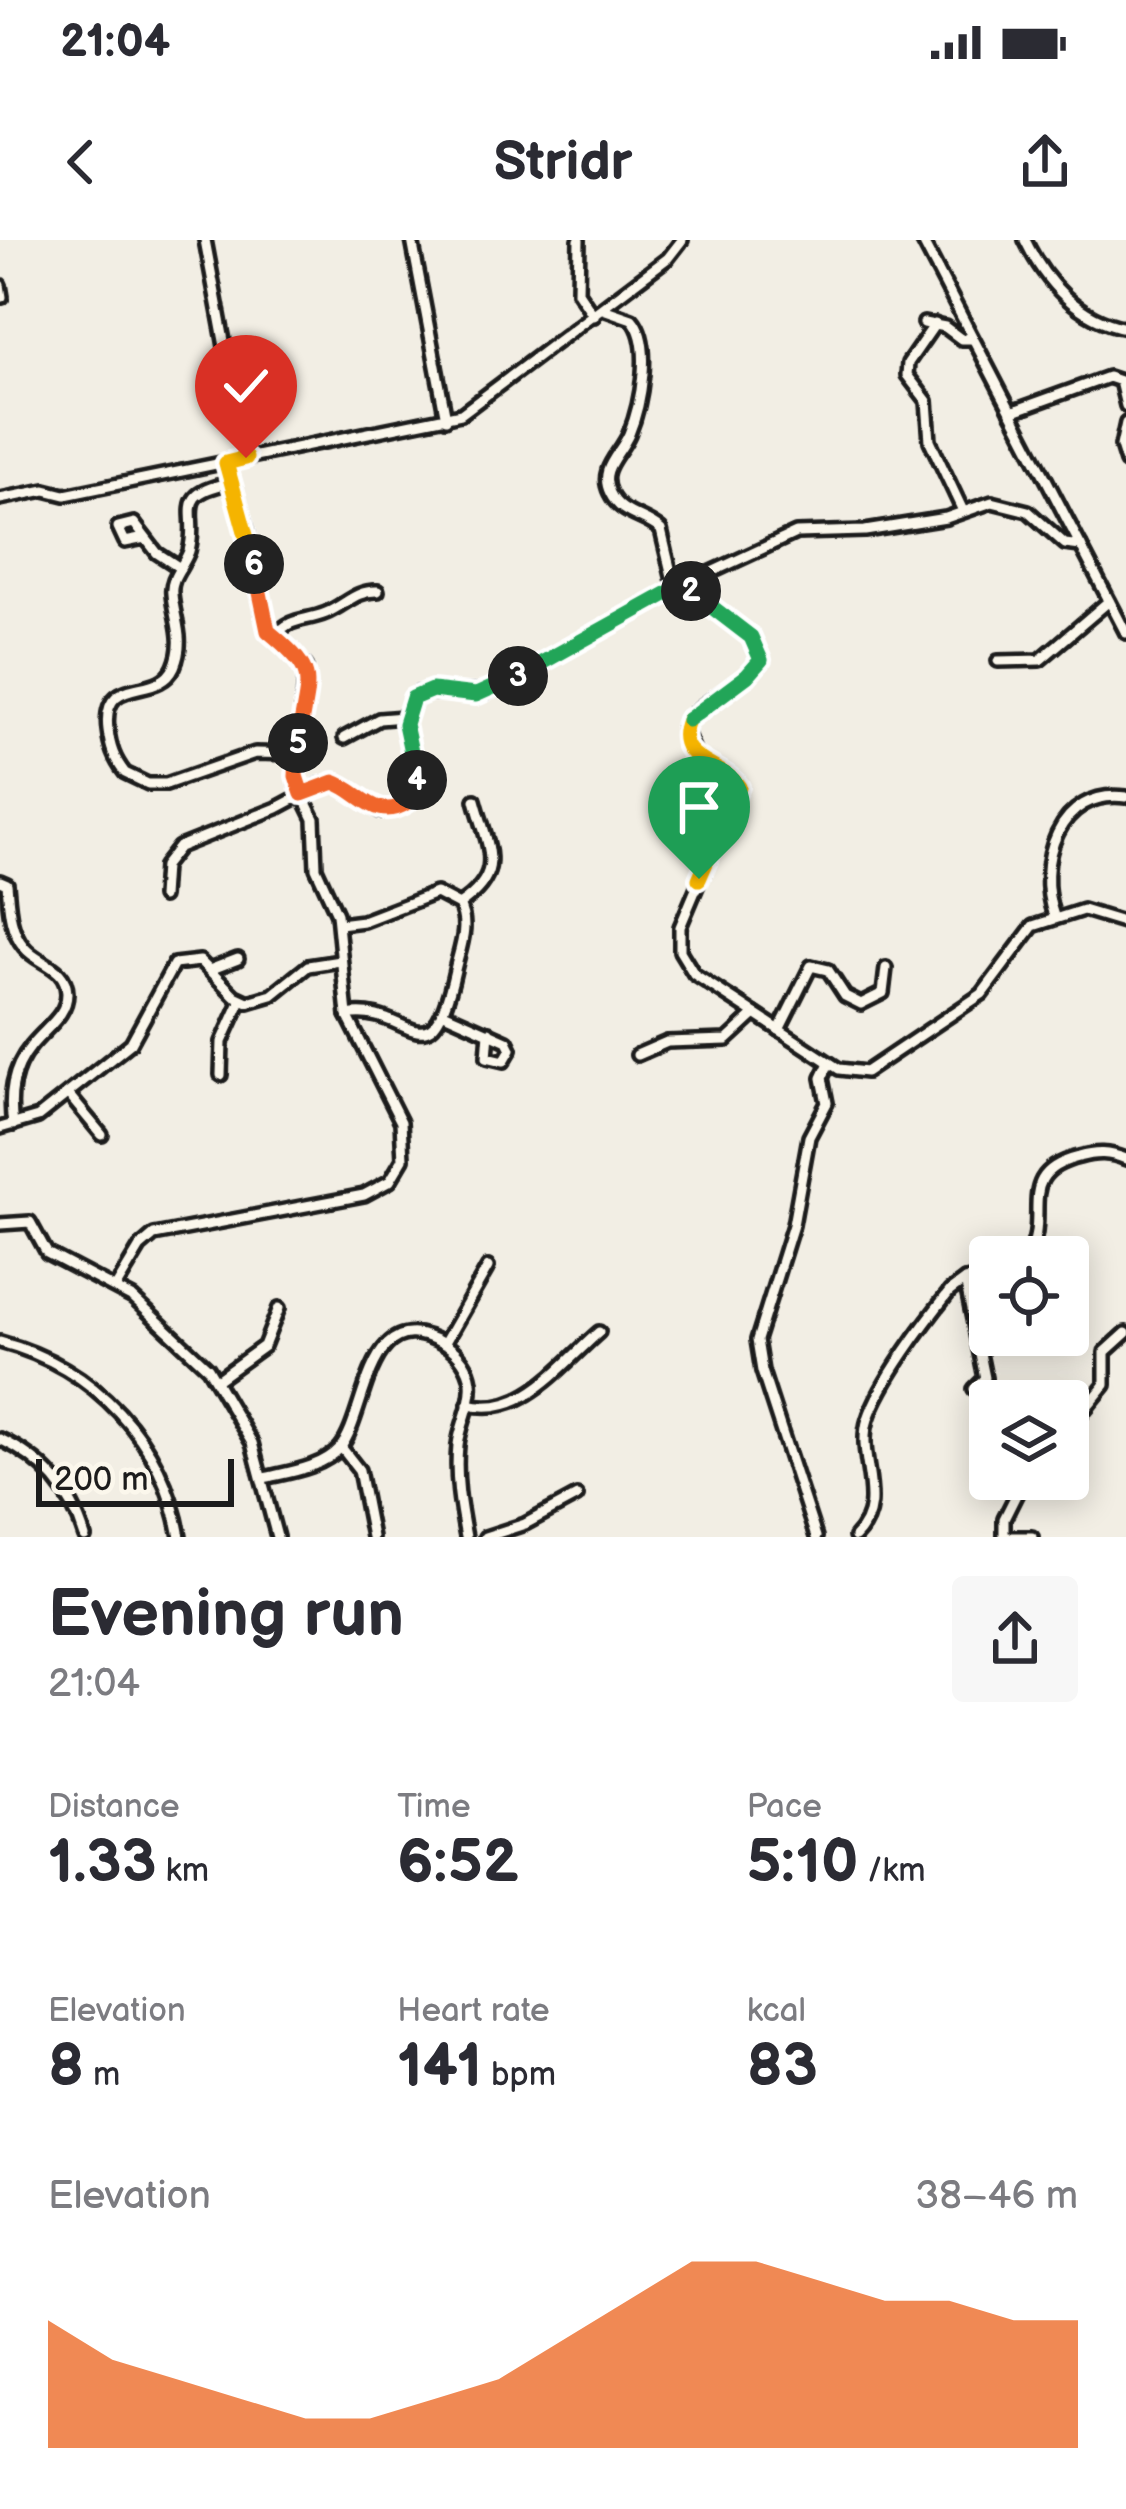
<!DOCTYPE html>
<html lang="en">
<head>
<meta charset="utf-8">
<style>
	:root { --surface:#fff; --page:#f7f7f7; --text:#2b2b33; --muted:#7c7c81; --accent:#ea580c }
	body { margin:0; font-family:"Balsamiq Sans",sans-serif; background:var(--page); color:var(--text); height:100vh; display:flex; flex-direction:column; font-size:45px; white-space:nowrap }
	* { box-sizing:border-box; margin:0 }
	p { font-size:39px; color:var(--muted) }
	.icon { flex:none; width:66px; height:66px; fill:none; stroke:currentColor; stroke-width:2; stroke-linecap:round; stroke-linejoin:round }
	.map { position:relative; height:1297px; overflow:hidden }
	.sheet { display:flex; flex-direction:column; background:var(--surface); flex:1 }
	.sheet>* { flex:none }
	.tools { position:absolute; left:969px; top:996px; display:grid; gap:24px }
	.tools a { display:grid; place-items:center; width:120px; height:120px; border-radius:12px; background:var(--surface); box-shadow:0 6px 30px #0003; font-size:60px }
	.scale { position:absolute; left:36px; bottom:30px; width:198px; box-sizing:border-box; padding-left:12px; border:6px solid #1c1c1c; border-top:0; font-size:33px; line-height:42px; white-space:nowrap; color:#1c1c1c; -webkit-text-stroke:9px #fbf7ec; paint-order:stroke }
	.pin { position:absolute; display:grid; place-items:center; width:102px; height:102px; color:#fff; margin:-123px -51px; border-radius:50% 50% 50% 0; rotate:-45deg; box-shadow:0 0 12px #0007 }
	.pin .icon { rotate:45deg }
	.km { position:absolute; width:60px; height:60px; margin:-30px; border-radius:50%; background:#222; color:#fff; font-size:33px; line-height:60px; text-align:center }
	.round { display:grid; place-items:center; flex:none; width:126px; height:126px; border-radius:12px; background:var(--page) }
	.head { display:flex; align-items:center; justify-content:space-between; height:204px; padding:0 48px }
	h1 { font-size:66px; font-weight:600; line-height:90px }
	.stats { display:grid; grid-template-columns:repeat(3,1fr); gap:18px; height:204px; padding:12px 48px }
	.stats div { display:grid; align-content:center }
	.stats b { font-size:60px; font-weight:600 }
	.stats small { font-size:33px; font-weight:400 }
	.stats p { font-size:33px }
	.chart { height:336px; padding:24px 48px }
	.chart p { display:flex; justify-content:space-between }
	.chart svg { width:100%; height:216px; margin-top:12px; fill:var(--accent); opacity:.7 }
	.status { display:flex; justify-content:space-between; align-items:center; height:84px; padding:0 60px; background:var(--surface); direction:ltr }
	.status svg { height:33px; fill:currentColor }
	header { display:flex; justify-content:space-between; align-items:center; height:156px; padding:0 48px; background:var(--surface); font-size:54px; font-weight:600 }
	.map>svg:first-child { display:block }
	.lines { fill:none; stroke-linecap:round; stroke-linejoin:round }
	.minor-casing { stroke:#1c1c1c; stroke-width:18 }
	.minor { stroke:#fbf7ec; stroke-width:9 }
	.split-1-casing { stroke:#fff; stroke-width:24 }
	.split-2-casing { stroke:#fff; stroke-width:24 }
	.split-3-casing { stroke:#fff; stroke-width:24 }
	.split-4-casing { stroke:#fff; stroke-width:24 }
	.split-5-casing { stroke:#fff; stroke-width:24 }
	.split-6-casing { stroke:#fff; stroke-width:24 }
	.split-7-casing { stroke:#fff; stroke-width:24 }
	.split-1 { stroke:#f5b400; stroke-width:15 }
	.split-2 { stroke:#22a559; stroke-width:15 }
	.split-3 { stroke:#22a559; stroke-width:15 }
	.split-4 { stroke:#22a559; stroke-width:15 }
	.split-5 { stroke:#f0652b; stroke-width:15 }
	.split-6 { stroke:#f0652b; stroke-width:15 }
	.split-7 { stroke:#f5b400; stroke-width:15 }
</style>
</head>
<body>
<div class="status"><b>21:04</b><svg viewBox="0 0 49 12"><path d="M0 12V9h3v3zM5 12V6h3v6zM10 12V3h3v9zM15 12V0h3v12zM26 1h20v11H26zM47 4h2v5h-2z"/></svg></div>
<header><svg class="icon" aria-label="back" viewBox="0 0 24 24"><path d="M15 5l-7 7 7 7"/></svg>Stridr<svg class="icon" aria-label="share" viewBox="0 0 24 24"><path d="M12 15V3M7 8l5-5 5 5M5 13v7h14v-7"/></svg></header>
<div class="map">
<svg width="1126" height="1297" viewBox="0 0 1126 1297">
	<rect width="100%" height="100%" fill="#f2eee4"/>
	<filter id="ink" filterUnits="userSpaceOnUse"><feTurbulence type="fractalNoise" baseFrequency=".00833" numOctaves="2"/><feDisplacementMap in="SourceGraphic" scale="24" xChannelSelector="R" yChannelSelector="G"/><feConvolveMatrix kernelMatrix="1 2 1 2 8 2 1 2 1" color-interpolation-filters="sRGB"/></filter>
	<g filter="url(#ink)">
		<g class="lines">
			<!-- minor casing -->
			<g class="minor-casing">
				<g id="minor">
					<polyline points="205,0 246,218"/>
					<polyline points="412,0 446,179"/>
					<polyline points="579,0 578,52 594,76"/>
					<polyline points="922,0 1126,393"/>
					<path d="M1025,0C1045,42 1078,79 1126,88"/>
					<polyline points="0,45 2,57"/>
					<path d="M603,69L632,79C653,103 641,165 629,194C620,215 598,229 610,253C621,276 644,275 661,290L675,349"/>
					<polyline points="924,83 945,87 961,99 973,99"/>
					<polyline points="935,84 908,123 907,135 927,161 930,201 963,271"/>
					<polyline points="1011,172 1108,137 1120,141 1126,166"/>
					<polyline points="1126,183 1121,206 1126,222"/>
					<path d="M229,243C171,255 200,272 189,311C184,326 170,337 172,354C174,380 186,399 174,427C158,462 101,431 108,490C110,507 114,519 125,533L148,544H166L255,513L297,514"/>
					<polyline points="0,259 45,250 65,255 461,174 668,18 682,0"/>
					<polyline points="145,298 125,302 118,287 134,283 157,313 180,328"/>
					<path d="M684,346L751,397L761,420C744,450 701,455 684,487L698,520L739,547L680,687V711L694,734L839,829L866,832L982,754L1033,686L1083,670L1126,683"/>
					<path d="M275,396C292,376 304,382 326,373C345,365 356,350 378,351"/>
					<polyline points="998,421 1040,420 1109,361"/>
					<polyline points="344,498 379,479 404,477"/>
					<path d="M0,641L7,644C9,665 9,689 24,707C38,725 66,725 67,753C67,794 0,797 13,885"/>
					<polyline points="162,657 164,626 179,607 277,568 320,545 340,544 380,571 403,566 417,547 404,477 419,453 487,452 675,349 796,293 865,291 946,278 992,262 1028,271 1065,304 1081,306"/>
					<path d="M459,665C507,632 488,609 475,560"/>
					<path d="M1054,676C1035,624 1058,548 1126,557"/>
					<path d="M339,684L363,681L436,653L459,665C470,686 460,708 455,730C430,843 408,763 347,775"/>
					<polyline points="212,729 238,719"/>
					<polyline points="446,774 507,801 511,809 504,821 487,817 489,792"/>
					<polyline points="779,790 811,726 828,730 845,756 861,764 883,753 886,728"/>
					<polyline points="637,815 667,802 727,800 755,774"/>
					<polyline points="221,835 222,802 241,760"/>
					<polyline points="68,854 102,895"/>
					<polyline points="0,888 38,877 131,803 174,724 200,721 235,756 248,762 272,755 308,726 340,721"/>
					<polyline points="0,984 30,982 47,1013 133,1058 208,1128 252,1203 277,1297"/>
					<path d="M1027,1017C1053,977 1011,934 1079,917C1097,912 1109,912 1126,919"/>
					<polyline points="965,1040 985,1138 974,1149"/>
					<polyline points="116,1047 140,1007 154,995 364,955 390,941 403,919 401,882 347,775 337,674 316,628 314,579 296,542 306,426 266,386 247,290 226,223"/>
					<path d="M0,1102C95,1127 163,1200 180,1297"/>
					<polyline points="444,1104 488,1027"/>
					<polyline points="217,1140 264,1106 279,1068"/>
					<path d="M468,1164C523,1178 560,1126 599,1092"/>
					<polyline points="1068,1190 1105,1145 1105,1112 1126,1093"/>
					<path d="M0,1199C43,1219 72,1252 85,1297"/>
					<polyline points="341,1207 359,1230 372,1297"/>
					<path d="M264,1238C289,1232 322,1228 340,1208C368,1175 365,1057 446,1105C459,1113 469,1127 471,1142C473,1163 460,1185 458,1205C455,1237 460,1266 466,1297"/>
					<polyline points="485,1297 525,1284 577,1256"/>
					<polyline points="816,1297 762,1131 757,1100 793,985 809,897 827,863 822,838 829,823"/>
					<path d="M855,1297C890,1262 855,1219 868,1179C880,1142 925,1082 950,1051L965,1040L990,1035"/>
					<polyline points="1004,1297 1004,1279 1024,1239"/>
					<polyline points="1008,1297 1032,1297"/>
				</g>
			</g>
			<!-- minor -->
			<use href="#minor" class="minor"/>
		</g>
	</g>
	<g class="lines" filter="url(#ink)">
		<!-- split-1 casing -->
		<g class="split-1-casing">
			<path id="split-1" d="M688,480C671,522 722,522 739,547L699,639"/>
		</g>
		<!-- split-2 casing -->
		<g class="split-2-casing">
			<polyline id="split-2" points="688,480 747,436 761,420 751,397 691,351"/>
		</g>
		<!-- split-3 casing -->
		<g class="split-3-casing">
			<polyline id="split-3" points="518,436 675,349 684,346 691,351"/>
		</g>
		<!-- split-4 casing -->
		<g class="split-4-casing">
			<polyline id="split-4" points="417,540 405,484 413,458 432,450 476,455 518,436"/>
		</g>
		<!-- split-5 casing -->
		<g class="split-5-casing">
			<path id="split-5" d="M298,503L296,536L302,554L334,542C362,552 376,583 408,562L417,540"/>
		</g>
		<!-- split-6 casing -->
		<g class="split-6-casing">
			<path id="split-6" d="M254,324L268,391C322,436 307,436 298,503"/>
		</g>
		<!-- split-7 casing -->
		<g class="split-7-casing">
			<polyline id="split-7" points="246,218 226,223 254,324"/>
		</g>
		<!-- split-1 -->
		<use href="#split-1" class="split-1"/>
		<!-- split-2 -->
		<use href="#split-2" class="split-2"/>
		<!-- split-3 -->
		<use href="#split-3" class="split-3"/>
		<!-- split-4 -->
		<use href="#split-4" class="split-4"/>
		<!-- split-5 -->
		<use href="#split-5" class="split-5"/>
		<!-- split-6 -->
		<use href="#split-6" class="split-6"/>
		<!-- split-7 -->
		<use href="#split-7" class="split-7"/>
	</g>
</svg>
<div class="tools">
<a><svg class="icon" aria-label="locate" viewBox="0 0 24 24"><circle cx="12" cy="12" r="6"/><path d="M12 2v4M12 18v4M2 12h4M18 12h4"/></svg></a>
<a><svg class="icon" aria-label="layers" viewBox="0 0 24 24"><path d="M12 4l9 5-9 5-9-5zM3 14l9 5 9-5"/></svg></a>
</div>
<div class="scale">200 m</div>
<div class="pin" style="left:699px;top:639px;background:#1e9e55"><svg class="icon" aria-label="arrive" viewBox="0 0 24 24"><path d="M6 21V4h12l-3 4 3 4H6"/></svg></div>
<div class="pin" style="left:246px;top:218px;background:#d93025"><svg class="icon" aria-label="check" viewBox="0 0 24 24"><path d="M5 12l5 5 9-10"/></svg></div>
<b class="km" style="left:691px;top:351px">2</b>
<b class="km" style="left:518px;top:436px">3</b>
<b class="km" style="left:417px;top:540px">4</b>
<b class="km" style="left:298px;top:503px">5</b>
<b class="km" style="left:254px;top:324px">6</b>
</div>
<section class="sheet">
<div class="head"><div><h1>Evening run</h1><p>21:04</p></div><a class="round"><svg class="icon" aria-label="share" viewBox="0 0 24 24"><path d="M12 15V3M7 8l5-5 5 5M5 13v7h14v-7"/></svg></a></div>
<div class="stats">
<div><p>Distance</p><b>1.33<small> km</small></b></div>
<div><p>Time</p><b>6:52</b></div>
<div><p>Pace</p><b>5:10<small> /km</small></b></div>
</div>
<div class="stats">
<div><p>Elevation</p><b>8<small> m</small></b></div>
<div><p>Heart rate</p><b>141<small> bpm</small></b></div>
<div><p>kcal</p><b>83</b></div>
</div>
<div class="chart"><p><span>Elevation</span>38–46 m</p>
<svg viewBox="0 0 160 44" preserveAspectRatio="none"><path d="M0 44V18L10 26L20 30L30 34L40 38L50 38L60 34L70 30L80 22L90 14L100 6L110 6L120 10L130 14L140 14L150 18L160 18V44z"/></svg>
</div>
</section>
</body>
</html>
